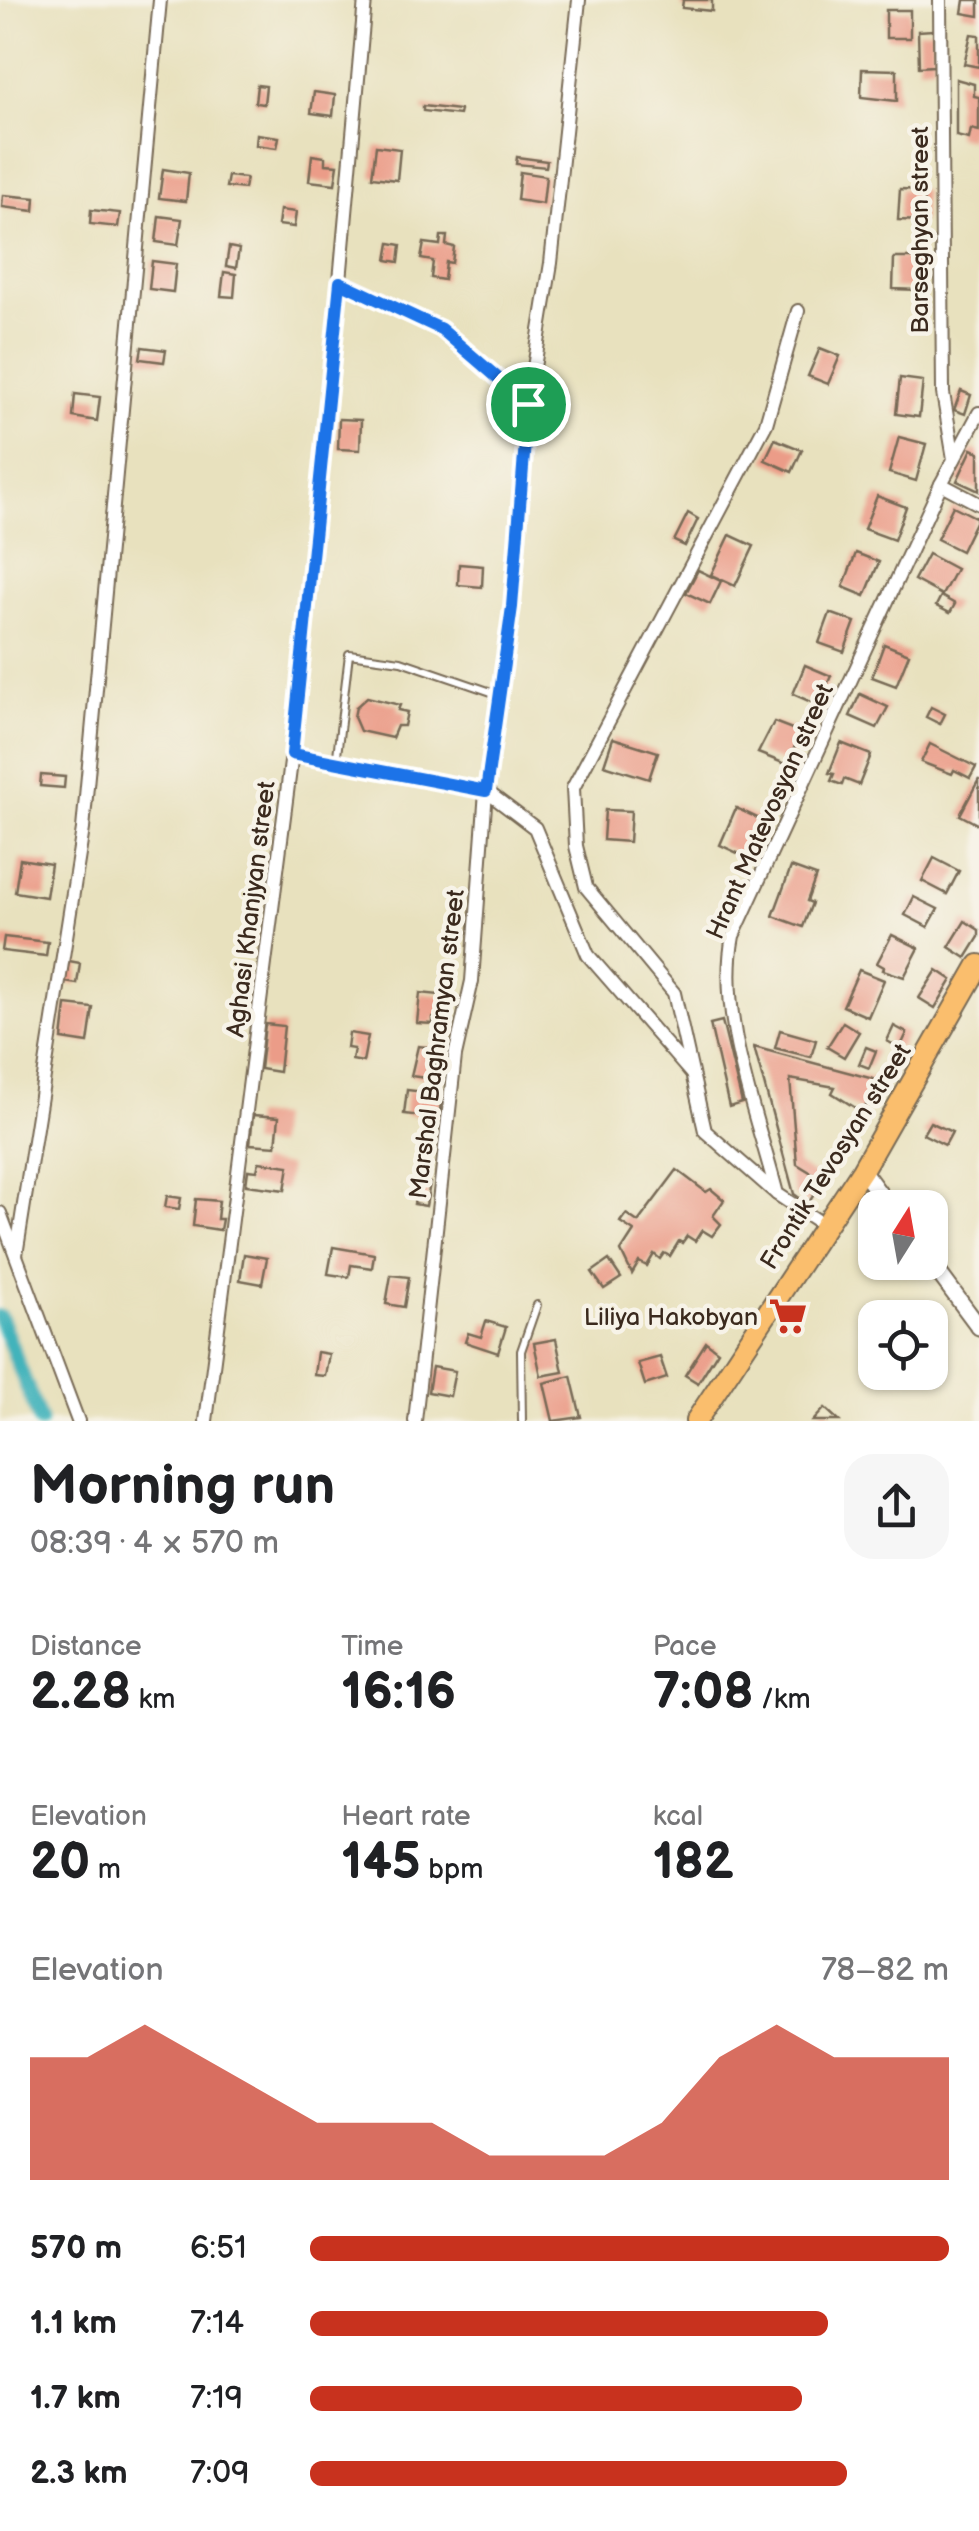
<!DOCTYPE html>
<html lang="en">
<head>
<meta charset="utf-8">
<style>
	:root { --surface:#fff; --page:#f6f6f6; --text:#202124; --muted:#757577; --accent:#c8321e }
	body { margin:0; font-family:"Balsamiq Sans",sans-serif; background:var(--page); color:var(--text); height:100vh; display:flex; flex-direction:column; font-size:38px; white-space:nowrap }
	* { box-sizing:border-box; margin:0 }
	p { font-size:32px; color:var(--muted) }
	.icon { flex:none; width:55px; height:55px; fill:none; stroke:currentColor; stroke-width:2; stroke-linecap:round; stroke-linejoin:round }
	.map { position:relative; height:1421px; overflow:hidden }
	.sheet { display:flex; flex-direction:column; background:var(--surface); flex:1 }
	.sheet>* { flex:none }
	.needle { width:65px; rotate:11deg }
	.tools { position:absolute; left:858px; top:1190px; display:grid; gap:20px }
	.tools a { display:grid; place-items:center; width:90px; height:90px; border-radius:20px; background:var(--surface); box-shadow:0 2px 8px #0004; font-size:50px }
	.pin { position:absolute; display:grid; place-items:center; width:85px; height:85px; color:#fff; margin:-42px; border:5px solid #fff; border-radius:50%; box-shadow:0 2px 10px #0007 }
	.round { display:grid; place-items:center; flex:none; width:105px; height:105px; border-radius:30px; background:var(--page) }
	.headline { display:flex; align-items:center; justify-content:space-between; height:170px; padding:0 30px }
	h1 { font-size:55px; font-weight:700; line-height:75px }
	.figures { display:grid; grid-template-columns:repeat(3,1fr); gap:15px; height:170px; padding:10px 30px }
	.figures div { display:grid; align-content:center }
	.figures b { font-size:50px; font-weight:700 }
	.figures small { font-size:28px; font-weight:400 }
	.figures p { font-size:28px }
	.chart { height:280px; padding:20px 30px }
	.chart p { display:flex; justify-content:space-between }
	.chart svg { width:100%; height:180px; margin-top:10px; fill:var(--accent); opacity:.7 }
	ul { padding:0 30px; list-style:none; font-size:32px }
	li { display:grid; grid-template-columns:160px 120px 1fr; align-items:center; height:75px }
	li i { height:25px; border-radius:12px; background:var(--accent) }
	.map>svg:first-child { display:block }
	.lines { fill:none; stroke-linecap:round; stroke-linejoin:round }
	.canal { stroke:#43b3bb; stroke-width:15 }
	.building { fill:#eb9c88 }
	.service-casing { stroke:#786a56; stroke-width:10 }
	.minor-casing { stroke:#786a56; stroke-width:16 }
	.tertiary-casing { stroke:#786a56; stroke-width:19 }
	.primary-casing { stroke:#786a56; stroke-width:24 }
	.service { stroke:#fff; stroke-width:6 }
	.minor { stroke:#fff; stroke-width:12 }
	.tertiary { stroke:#fff; stroke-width:15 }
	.primary { stroke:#fabe6d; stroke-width:20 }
	.route-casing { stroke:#fff; stroke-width:20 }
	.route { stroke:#1a73e8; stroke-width:12 }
	.labels { text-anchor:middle; stroke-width:9; stroke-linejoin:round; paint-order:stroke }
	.street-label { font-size:25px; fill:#3b2a1e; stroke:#f7f3e8 }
	.poi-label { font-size:25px; fill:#3b2a1e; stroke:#f7f3e8; text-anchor:end }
</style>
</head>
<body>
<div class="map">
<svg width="979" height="1421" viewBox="0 0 979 1421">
	<rect width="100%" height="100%" fill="#f7f3e8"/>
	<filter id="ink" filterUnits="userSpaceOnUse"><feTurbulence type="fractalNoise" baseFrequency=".01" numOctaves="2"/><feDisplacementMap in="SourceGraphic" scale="20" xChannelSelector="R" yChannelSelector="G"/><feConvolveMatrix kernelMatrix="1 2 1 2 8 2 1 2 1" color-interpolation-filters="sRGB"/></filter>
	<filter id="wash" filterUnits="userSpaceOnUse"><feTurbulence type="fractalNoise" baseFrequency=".0048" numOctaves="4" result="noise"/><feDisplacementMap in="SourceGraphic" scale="40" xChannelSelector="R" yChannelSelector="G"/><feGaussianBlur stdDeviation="2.25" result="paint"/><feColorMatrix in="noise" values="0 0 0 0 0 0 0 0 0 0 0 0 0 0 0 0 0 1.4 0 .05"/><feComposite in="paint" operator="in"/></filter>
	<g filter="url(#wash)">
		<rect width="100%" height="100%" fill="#e8e1be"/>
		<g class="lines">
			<!-- canal -->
			<polyline class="canal" points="0,1317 40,1421"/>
		</g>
		<g id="blocks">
			<!-- building -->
			<g class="building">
				<polygon points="683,0 712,0 712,11 682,8"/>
				<polygon points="964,0 979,0 979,16 962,13"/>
				<rect x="886" y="10" width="24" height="28"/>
				<polygon points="933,30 934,66 919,67 918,31"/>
				<polygon points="971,34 979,35 979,67 964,64"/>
				<polygon points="862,69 897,70 897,101 861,97"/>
				<polygon points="956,79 974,84 974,96 979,97 979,131 971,129 969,139 956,136"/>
				<polygon points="257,85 266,86 264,104 255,103"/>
				<polygon points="314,92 335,95 333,116 311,113"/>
				<polygon points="423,106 460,110 459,115 423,111"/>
				<polygon points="257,134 279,137 277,148 256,145"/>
				<polygon points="376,146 400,149 397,180 372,177"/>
				<polygon points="312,155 325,157 325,164 338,165 335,184 309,181"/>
				<polygon points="517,157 547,161 546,167 516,164"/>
				<polygon points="163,169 189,173 186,201 159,198"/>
				<polygon points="520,172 546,176 543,204 517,200"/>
				<polygon points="228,176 246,178 244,189 226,187"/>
				<polygon points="900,189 924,190 923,221 898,220"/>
				<polygon points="3,195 35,198 34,211 2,207"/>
				<polygon points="91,210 120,213 118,227 90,224"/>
				<polygon points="280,210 296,212 294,227 278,225"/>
				<polygon points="159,216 182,219 178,245 156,242"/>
				<polygon points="441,236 447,236 446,245 454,247 452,263 446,262 444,280 431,278 433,261 421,259 424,243 440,245"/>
				<polygon points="390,243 401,245 399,262 387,260"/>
				<polygon points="229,247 239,249 236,268 226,266"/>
				<polygon points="894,258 920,258 919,290 893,289"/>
				<polygon points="152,261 176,264 173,292 149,289"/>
				<polygon points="224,272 236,274 234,297 221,296"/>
				<polygon points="142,347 166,350 164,362 140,359"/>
				<polygon points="820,348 840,356 828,384 808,376"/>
				<polygon points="900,378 923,381 919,417 896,414"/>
				<polygon points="961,391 971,395 965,414 954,410"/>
				<polygon points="75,394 100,397 97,421 73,417"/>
				<polygon points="339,419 361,420 360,450 338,449"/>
				<polygon points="899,437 926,444 916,481 889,473"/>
				<polygon points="775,439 802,450 792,472 765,460"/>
				<polygon points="972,449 979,452 979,491 957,481"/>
				<polygon points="877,496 906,507 894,540 864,529"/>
				<polygon points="953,506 977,518 961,551 937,539"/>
				<polygon points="688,513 698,519 685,546 674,541"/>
				<polygon points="730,535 754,546 735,586 711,575"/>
				<polygon points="856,553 879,562 865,596 843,587"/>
				<polygon points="928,554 956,569 942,595 914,580"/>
				<polygon points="459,564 483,566 482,587 458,585"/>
				<polygon points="698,570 721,581 710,604 686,593"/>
				<polygon points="941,596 955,604 950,613 936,606"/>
				<polygon points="830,613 855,622 844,652 819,643"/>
				<polygon points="884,644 909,654 896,686 872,677"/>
				<polygon points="805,665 831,676 818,705 793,694"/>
				<polygon points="860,694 888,707 877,728 850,716"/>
				<polygon points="367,697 400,705 398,710 407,712 404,726 397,726 392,738 360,731 354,717 356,707"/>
				<polygon points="931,707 945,714 940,724 926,717"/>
				<polygon points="774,722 800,732 788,765 758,753"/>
				<polygon points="613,738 658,752 649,779 604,765"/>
				<polygon points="841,743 871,755 859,785 844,779 842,785 831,781 834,774 829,773"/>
				<polygon points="930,744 976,767 970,778 954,770 952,774 921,762"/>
				<polygon points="41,775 65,777 64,788 40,786"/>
				<polygon points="979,779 979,825 960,815"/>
				<polygon points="736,808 762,820 746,857 720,845"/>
				<polygon points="605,810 631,811 629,842 603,840"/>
				<polygon points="934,858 959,871 947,894 922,881"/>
				<polygon points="20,859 51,864 46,897 15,892"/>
				<polygon points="791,867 816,876 807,901 812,903 803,927 773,916"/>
				<polygon points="914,897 938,909 928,927 905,915"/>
				<polygon points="965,921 979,930 979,937 966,958 949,947"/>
				<polygon points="892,935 919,948 904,977 883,970 884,967 877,963"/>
				<polygon points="4,937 48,942 46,956 2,951"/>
				<polygon points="69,961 80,963 77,984 65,982"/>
				<polygon points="859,970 884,980 868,1017 843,1006"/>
				<polygon points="937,970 952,980 935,1008 919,998"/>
				<polygon points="420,993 450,996 448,1019 433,1018 433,1024 417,1023"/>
				<polygon points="66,1005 93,1008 88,1043 62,1039"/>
				<polygon points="722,1021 742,1103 729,1107 710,1024"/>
				<polygon points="843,1022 859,1032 844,1057 827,1047"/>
				<polygon points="265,1024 284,1026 279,1072 260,1069"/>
				<polygon points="894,1026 907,1033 900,1048 887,1041"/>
				<polygon points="780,1030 816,1040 811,1057 775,1048"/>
				<polygon points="349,1033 368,1036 363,1062 352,1060 354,1049 347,1048"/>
				<polygon points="418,1046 437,1048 433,1079 411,1076"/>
				<polygon points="754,1047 881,1081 862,1112 832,1093 835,1087 790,1079 797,1164 823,1180 808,1204 794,1194"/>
				<polygon points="866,1047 876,1051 869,1068 859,1064"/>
				<polygon points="407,1090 442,1094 439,1118 404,1114"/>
				<polygon points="253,1115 279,1117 276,1146 250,1144"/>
				<polygon points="930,1122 952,1132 945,1145 923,1134"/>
				<polygon points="259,1162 289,1166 285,1190 246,1185 248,1170 257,1171"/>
				<polygon points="677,1170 706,1192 711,1189 724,1200 713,1216 721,1224 712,1236 702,1230 695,1241 687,1236 682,1243 679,1241 670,1256 664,1253 660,1259 654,1254 647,1266 639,1262 632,1274 621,1251 634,1231 620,1222 626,1214 638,1222"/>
				<polygon points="418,1181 430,1183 426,1206 414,1204"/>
				<polygon points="167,1196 181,1198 179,1209 165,1207"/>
				<polygon points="196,1199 219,1201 217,1219 222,1219 220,1230 193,1226"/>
				<polygon points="333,1247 374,1254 372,1268 351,1265 349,1277 328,1274"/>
				<polygon points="244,1254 267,1258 262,1284 240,1280"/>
				<polygon points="609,1260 621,1278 604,1289 592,1272"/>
				<polygon points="391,1275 409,1277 404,1307 386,1304"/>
				<polygon points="486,1321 506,1327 498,1353 465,1342 468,1333 481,1337"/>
				<polygon points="556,1339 563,1372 541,1376 534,1343"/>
				<polygon points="706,1342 718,1351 698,1383 685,1375"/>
				<polygon points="317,1352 329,1354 325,1376 314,1375"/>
				<polygon points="660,1357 667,1378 645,1385 638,1363"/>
				<polygon points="432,1367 455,1371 450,1396 428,1392"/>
				<polygon points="571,1376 581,1417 553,1421 544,1383"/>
				<polygon points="825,1408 839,1421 813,1421"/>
			</g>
		</g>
	</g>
	<g filter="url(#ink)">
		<use href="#blocks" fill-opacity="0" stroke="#786a56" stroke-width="2.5"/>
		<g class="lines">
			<!-- service casing -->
			<g class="service-casing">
				<g id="service">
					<polyline points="336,764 349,654 401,661 500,695"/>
					<polyline points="522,1421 521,1351 537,1305"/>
				</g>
			</g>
			<!-- minor casing -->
			<g class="minor-casing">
				<g id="minor">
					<polyline points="365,0 340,281 441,329 528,404 512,607 486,791 472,981 455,1056 415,1421"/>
					<polyline points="940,0 943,393 954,459"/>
					<polyline points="528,404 551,263 579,0"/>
					<polyline points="941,484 979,504"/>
					<polyline points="292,754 486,791 535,828 588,955 691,1073"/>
					<polyline points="777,1194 705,1131 674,993 586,887 576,846 573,788 766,424 798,311"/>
					<polyline points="0,1213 78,1421"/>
					<path d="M824,1225L777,1194C757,1115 717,1016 733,936L941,484L979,413"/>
					<polyline points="16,1255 83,829 160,0"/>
					<polyline points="206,1421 292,754 340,281"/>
				</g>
			</g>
			<!-- tertiary casing -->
			<g class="tertiary-casing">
				<g id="tertiary">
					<polyline points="862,1170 890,1208"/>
					<polyline points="930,1261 979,1327"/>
				</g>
			</g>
			<!-- primary casing -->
			<g class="primary-casing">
				<polyline id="primary" points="696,1421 862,1170 979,965"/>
			</g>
			<!-- service -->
			<use href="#service" class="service"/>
			<!-- minor -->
			<use href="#minor" class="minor"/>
			<!-- tertiary -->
			<use href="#tertiary" class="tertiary"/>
			<!-- primary -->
			<use href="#primary" class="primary"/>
		</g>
	</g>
	<g class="lines" filter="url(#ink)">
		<!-- route casing -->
		<g class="route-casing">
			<polygon id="route" points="340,282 441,329 528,404 512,607 486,791 292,754"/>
		</g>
		<!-- route -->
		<use href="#route" class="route"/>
	</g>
	<!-- icons -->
	<defs>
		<g id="supermarket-bare" transform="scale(3)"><path d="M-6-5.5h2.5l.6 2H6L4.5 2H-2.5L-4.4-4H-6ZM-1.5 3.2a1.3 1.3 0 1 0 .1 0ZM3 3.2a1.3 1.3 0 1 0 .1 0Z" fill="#c8321e" stroke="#f7f3e8" stroke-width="2.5" paint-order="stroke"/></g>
	</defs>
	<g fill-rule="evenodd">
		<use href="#supermarket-bare" x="788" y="1316"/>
	</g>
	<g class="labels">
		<!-- street labels -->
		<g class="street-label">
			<text transform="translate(919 230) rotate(-90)" y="9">Barseghyan street</text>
			<text transform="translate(769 811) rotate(-66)" y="9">Hrant Matevosyan street</text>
			<text transform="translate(250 909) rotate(-83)" y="9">Aghasi Khanjyan street</text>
			<text transform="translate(436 1044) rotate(-83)" y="9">Marshal Baghramyan street</text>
			<text transform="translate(835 1156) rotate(-58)" y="9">Frontik Tevosyan street</text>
		</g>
		<!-- poi labels -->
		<g class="poi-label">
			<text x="758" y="1325">Liliya Hakobyan</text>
		</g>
	</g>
</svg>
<div class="tools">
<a><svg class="needle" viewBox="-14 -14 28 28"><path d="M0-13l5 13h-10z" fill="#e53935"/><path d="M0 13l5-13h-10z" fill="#757577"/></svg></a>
<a><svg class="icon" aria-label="locate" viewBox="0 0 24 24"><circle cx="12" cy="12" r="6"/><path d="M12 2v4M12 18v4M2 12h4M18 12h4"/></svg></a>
</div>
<div class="pin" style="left:528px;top:404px;background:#1e9e55"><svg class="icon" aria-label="arrive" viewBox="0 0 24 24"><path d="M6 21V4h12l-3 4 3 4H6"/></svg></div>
</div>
<section class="sheet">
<div class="headline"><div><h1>Morning run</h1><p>08:39 · 4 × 570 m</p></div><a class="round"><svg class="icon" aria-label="share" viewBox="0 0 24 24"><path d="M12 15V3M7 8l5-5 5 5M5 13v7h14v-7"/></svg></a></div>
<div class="figures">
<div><p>Distance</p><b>2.28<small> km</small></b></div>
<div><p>Time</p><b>16:16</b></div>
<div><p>Pace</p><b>7:08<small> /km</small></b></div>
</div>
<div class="figures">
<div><p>Elevation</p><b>20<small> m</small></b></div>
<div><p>Heart rate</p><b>145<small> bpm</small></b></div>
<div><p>kcal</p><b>182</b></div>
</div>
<div class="chart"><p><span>Elevation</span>78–82 m</p>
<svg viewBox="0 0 160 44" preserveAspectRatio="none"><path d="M0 44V14L10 14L20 6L30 14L40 22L50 30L60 30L70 30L80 38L90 38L100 38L110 30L120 14L130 6L140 14L150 14L160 14V44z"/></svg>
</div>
<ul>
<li><b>570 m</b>6:51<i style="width:100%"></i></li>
<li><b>1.1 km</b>7:14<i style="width:81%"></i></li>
<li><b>1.7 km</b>7:19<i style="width:77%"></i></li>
<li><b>2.3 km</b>7:09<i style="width:84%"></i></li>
</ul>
</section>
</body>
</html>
